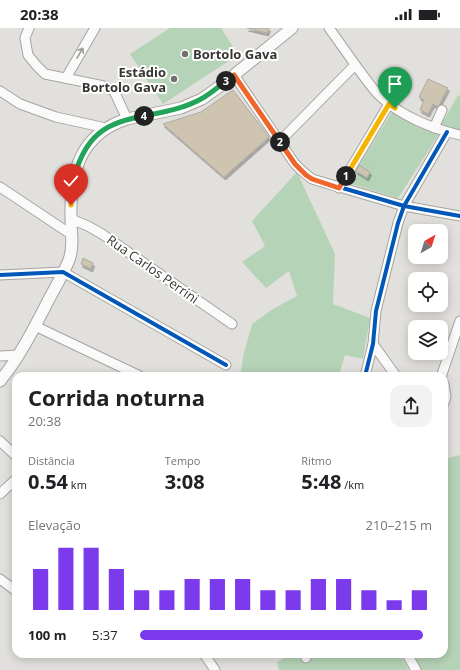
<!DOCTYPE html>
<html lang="pt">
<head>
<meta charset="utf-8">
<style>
	:root { --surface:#fff; --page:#f2f2f2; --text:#202124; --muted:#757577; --accent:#7c3aed }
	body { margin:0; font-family:"Open Sans",sans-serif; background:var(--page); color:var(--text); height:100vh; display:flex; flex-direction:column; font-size:15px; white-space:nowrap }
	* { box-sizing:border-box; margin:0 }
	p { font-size:13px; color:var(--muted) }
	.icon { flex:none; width:22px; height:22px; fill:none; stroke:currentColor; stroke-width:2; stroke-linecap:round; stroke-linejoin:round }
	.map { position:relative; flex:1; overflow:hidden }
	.panel { position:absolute; left:12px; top:344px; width:436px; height:286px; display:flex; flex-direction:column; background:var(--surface); border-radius:12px; box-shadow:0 2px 10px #0003 }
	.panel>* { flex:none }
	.needle { width:26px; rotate:39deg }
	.buttons { position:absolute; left:408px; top:196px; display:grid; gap:8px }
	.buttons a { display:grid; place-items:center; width:40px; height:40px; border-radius:8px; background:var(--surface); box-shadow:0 2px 10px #0003; font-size:20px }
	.pin { position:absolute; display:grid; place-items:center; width:34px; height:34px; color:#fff; margin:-41px -17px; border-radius:50% 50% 50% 0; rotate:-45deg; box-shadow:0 0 4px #0007 }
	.pin .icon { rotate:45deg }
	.km { position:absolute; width:20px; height:20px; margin:-10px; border-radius:50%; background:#222; color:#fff; font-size:11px; line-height:20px; text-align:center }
	.round { display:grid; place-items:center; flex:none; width:42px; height:42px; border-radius:12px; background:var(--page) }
	.headline { display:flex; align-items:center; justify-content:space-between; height:68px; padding:0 16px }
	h1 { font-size:22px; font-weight:700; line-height:30px }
	.figures { display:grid; grid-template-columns:repeat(3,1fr); gap:6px; height:68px; padding:4px 16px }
	.figures div { display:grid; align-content:center }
	.figures b { font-size:20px; font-weight:700 }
	.figures small { font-size:11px; font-weight:400 }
	.figures p { font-size:11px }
	.chart { height:112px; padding:8px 16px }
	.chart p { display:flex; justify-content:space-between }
	.chart svg { width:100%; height:72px; margin-top:4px; stroke:var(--accent); stroke-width:6 }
	ul { padding:0 16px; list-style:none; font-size:13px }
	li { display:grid; grid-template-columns:64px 48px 1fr; align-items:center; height:30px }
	li i { height:10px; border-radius:5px; background:var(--accent) }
	.status { display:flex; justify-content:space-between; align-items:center; height:28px; padding:0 20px; background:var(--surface); direction:ltr }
	.status svg { height:11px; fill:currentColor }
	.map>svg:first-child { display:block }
	.green { fill:#b5d3b6 }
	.building { fill:#cfc4b0; stroke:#acaaa6; filter:url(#shadow) }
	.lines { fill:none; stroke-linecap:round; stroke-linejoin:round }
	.minor-casing { stroke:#a6a4a0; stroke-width:11 }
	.major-casing { stroke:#a6a4a0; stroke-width:13 }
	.path { stroke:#c0bfbe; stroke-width:1; stroke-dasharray:2 2; stroke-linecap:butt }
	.minor { stroke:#fbfafa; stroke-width:9 }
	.major { stroke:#fbfafa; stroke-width:11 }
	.cycleway-casing { stroke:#fff; stroke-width:6 }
	.cycleway { stroke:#0057b8; stroke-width:4 }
	.oneway { stroke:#999896 }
	.split-1-casing { stroke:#fff; stroke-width:8 }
	.split-2-casing { stroke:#fff; stroke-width:8 }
	.split-3-casing { stroke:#fff; stroke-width:8 }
	.split-4-casing { stroke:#fff; stroke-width:8 }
	.split-5-casing { stroke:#fff; stroke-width:8 }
	.split-6-casing { stroke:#fff; stroke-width:8 }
	.split-1 { stroke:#f5b400; stroke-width:5 }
	.split-2 { stroke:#f0652b; stroke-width:5 }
	.split-3 { stroke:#f0652b; stroke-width:5 }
	.split-4 { stroke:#22a559; stroke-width:5 }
	.split-5 { stroke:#22a559; stroke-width:5 }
	.split-6 { stroke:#f5b400; stroke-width:5 }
	.poi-dot { fill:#73716d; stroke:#fff; stroke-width:1.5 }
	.labels { text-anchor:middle; stroke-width:4; stroke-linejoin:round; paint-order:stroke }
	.poi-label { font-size:13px; font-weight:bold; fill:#373531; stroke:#fff; text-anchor:start }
	.street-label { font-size:13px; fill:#373531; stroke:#fff }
</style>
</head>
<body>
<div class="status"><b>20:38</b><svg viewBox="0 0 49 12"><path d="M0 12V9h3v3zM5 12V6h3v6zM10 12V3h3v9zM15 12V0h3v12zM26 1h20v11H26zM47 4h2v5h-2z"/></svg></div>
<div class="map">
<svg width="460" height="642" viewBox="0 0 460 642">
	<defs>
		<filter id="shadow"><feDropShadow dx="1.5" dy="3" stdDeviation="0" flood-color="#0004"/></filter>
	</defs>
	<rect width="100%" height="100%" fill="#e2e0dc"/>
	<!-- green -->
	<g class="green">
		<polygon points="170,0 221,0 238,27 163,76 130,26"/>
		<polygon points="458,67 460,68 460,104 440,99"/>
		<polygon points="392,84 439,106 398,170 348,155"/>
		<polygon points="297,144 335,226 333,276 370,290 363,331 345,327 339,348 240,348 243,329 252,296 273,281 297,268 289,243 266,260 242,234 265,218 252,193"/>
		<polygon points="460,427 460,642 420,642 412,626 444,626 444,431"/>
		<polygon points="291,626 400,626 409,642 279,642 277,634"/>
	</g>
	<!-- building -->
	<g class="building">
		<polygon points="247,0 269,0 267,5"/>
		<polygon points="428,51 448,60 438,79 433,76 428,86 420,82 424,72 419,69"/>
		<polygon points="233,62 269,109 224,149 163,96 201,84"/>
		<polygon points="359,137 370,144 367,150 356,143"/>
		<polygon points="83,230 93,235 91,241 81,236"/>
	</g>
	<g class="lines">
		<!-- minor casing -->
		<g class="minor-casing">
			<g id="minor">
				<polyline points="29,0 25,10 28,27 36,37 45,46 104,58 114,63 127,91"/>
				<path d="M329,0C339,14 349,28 359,42C366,51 372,61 381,69C401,88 433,101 460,107"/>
				<polyline points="234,47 295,136 301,142 312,151 404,178 460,188"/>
				<polyline points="66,50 95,0"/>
				<polyline points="0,63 20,76 56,89 106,100"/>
				<polyline points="434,100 442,82"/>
				<polyline points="280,113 355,37"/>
				<polyline points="0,159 72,207"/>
				<polyline points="339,160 389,76"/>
				<polyline points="71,191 88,198 102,206 232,296"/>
				<polyline points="0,247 63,244 226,337"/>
				<polyline points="35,298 140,348"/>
				<polyline points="373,316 396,348"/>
				<polyline points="0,328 19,327"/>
				<polyline points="365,348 373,316 376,283 398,195 404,178 447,104"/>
				<polyline points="442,348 442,346 460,293"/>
				<polyline points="444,356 446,369 444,375"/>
				<polyline points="0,413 16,428"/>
				<polyline points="0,466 16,451"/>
				<polyline points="0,551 16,563"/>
				<polyline points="204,626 215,642"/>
				<polyline points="305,626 306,630"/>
				<polyline points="407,626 416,642"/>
			</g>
		</g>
		<!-- major casing -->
		<g class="major-casing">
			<path id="major" d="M0,353C19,330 33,302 47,275C54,261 63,247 69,232C74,218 71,204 71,190C70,144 80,106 127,91L181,80L202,71L223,56L292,0"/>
		</g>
		<!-- path -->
		<g class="path">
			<polyline points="371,144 378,133"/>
			<polyline points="421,626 431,642"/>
		</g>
		<!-- minor -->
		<use href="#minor" class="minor"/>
		<!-- major -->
		<use href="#major" class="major"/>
		<!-- cycleway casing -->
		<g class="cycleway-casing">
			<g id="cycleway">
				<polyline points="234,47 295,136 301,142 312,151 404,178 460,188"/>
				<polyline points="0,247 63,244 226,337"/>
				<polyline points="365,348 373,316 376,283 398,195 404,178 447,104"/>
			</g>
		</g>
		<!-- cycleway -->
		<use href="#cycleway" class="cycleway"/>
	</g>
	<!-- one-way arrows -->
	<defs><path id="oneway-shaft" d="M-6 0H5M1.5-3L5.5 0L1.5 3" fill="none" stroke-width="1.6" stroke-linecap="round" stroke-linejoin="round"/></defs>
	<use class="oneway" href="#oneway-shaft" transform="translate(80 25) rotate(-60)"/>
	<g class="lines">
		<!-- split-1 casing -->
		<g class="split-1-casing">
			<polyline id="split-1" points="346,148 389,76 395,80"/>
		</g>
		<!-- split-2 casing -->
		<g class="split-2-casing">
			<polyline id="split-2" points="280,114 295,136 306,147 312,151 339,160 346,148"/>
		</g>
		<!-- split-3 casing -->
		<g class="split-3-casing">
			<polyline id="split-3" points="226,53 234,47 280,114"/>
		</g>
		<!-- split-4 casing -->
		<g class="split-4-casing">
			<path id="split-4" d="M144,88C163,84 183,81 201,71C210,66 218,59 226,53"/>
		</g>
		<!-- split-5 casing -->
		<g class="split-5-casing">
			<path id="split-5" d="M77,140C89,105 109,94 144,88"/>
		</g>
		<!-- split-6 casing -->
		<g class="split-6-casing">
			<polyline id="split-6" points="71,177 73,153 77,140"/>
		</g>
		<!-- split-1 -->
		<use href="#split-1" class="split-1"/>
		<!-- split-2 -->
		<use href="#split-2" class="split-2"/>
		<!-- split-3 -->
		<use href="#split-3" class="split-3"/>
		<!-- split-4 -->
		<use href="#split-4" class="split-4"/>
		<!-- split-5 -->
		<use href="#split-5" class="split-5"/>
		<!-- split-6 -->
		<use href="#split-6" class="split-6"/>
	</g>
	<!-- markers -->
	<g class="poi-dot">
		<circle cx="185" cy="26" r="4"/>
		<circle cx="174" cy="51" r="4"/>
	</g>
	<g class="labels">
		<!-- poi labels -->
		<g class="poi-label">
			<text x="193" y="31">Bortolo Gava</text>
			<text x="166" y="49" text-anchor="end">Estádio<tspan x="166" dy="15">Bortolo Gava</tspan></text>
		</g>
		<!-- street labels -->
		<g class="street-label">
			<text transform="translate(153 241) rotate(35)" y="5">Rua Carlos Perrini</text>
		</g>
	</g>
</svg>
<div class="buttons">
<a><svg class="needle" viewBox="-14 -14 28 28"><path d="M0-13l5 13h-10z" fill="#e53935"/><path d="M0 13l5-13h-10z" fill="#757577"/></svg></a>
<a><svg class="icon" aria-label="locate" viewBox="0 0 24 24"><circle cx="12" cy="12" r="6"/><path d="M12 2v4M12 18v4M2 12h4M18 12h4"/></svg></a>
<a><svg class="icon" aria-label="layers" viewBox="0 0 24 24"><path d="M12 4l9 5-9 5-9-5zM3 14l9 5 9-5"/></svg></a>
</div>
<div class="pin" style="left:395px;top:80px;background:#1e9e55"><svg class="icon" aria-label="arrive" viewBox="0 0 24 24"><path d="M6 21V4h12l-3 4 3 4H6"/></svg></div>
<div class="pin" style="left:71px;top:177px;background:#d93025"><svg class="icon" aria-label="check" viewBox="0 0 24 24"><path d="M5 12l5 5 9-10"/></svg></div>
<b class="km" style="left:346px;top:148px">1</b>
<b class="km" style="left:280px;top:114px">2</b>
<b class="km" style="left:226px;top:53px">3</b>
<b class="km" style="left:144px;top:88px">4</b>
<section class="panel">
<div class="headline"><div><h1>Corrida noturna</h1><p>20:38</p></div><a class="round"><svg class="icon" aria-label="share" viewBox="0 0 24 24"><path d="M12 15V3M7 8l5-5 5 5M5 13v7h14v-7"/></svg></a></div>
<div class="figures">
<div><p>Distância</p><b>0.54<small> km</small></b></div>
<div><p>Tempo</p><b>3:08</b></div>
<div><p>Ritmo</p><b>5:48<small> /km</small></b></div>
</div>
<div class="chart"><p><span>Elevação</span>210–215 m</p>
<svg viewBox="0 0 160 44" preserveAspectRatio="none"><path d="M5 44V19M15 44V6M25 44V6M35 44V19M45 44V32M55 44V32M65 44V25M75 44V25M85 44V25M95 44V32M105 44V32M115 44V25M125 44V25M135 44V32M145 44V38M155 44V32"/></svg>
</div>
<ul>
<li><b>100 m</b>5:37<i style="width:97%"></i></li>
</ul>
</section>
</div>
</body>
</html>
